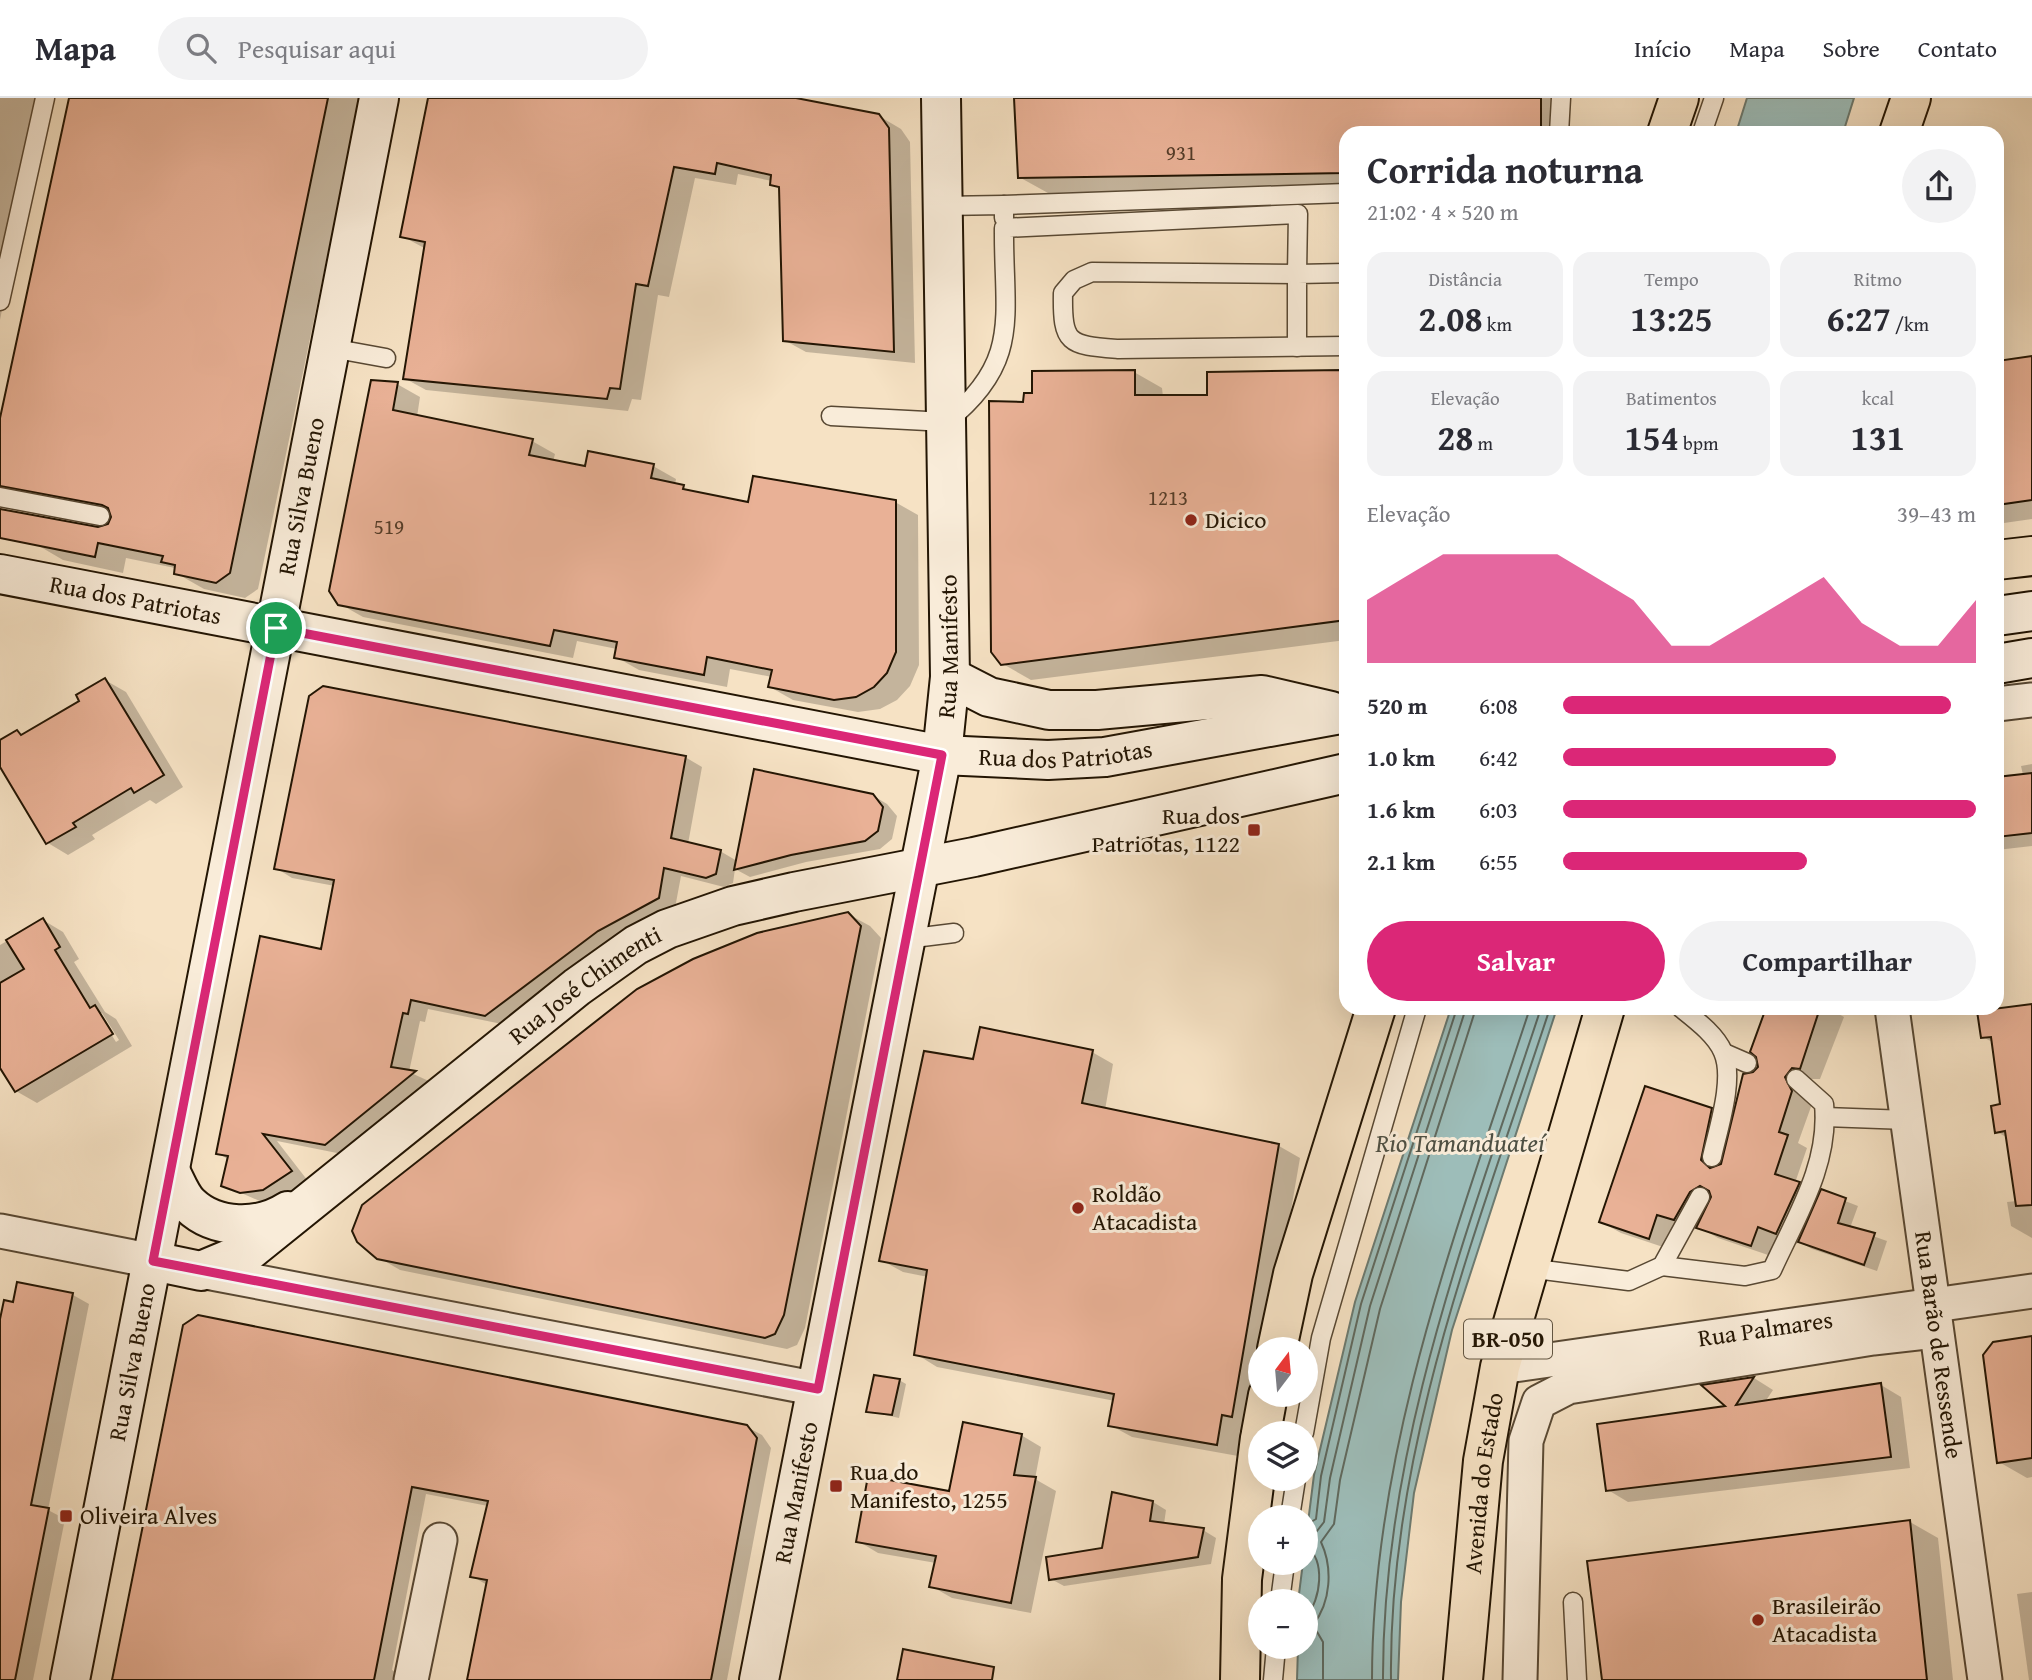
<!DOCTYPE html>
<html lang="pt">
<head>
<meta charset="utf-8">
<style>
	:root { --surface:#fff; --page:#f2f2f3; --text:#2b2b33; --muted:#7c7c81; --line:#e1e1e2; --accent:#db2777 }
	body { margin:0; font-family:"Gentium Book Plus",serif; background:var(--page); color:var(--text); height:100vh; display:flex; flex-direction:column; font-size:26px; white-space:nowrap }
	* { box-sizing:border-box; margin:0 }
	p { font-size:23px; color:var(--muted) }
	.icon { flex:none; width:38px; height:38px; fill:none; stroke:currentColor; stroke-width:2; stroke-linecap:round; stroke-linejoin:round }
	.map { position:relative; flex:1; overflow:hidden }
	.details { position:absolute; left:1339px; top:28px; width:665px; height:889px; display:flex; flex-direction:column; background:var(--surface); border-radius:21px; box-shadow:0 7px 28px #0002 }
	.details>* { flex:none }
	.needle { width:46px; rotate:16deg }
	.tools { position:absolute; left:1248px; top:1239px; display:grid; gap:14px }
	.tools a { display:grid; place-items:center; width:70px; height:70px; border-radius:50%; background:var(--surface); box-shadow:0 7px 28px #0002; font-size:35px }
	.pin { position:absolute; display:grid; place-items:center; width:60px; height:60px; color:#fff; margin:-30px; border:4px solid #fff; border-radius:50%; box-shadow:0 2px 7px #0007 }
	.round { display:grid; place-items:center; flex:none; width:74px; height:74px; border-radius:37px; background:var(--page) }
	.summary { display:flex; align-items:center; justify-content:space-between; height:119px; padding:0 28px }
	h1 { font-size:38px; font-weight:700; line-height:52px }
	.figures { display:grid; grid-template-columns:repeat(3,1fr); gap:10px; height:119px; padding:7px 28px }
	.figures div { display:grid; align-content:center; border-radius:18px; background:var(--page); text-align:center }
	.figures b { font-size:35px; font-weight:700 }
	.figures small { font-size:19px; font-weight:400 }
	.figures p { font-size:19px }
	.chart { height:196px; padding:14px 28px }
	.chart p { display:flex; justify-content:space-between }
	.chart svg { width:100%; height:126px; margin-top:7px; fill:var(--accent); opacity:.7 }
	.cta { display:flex; gap:14px; margin-top:auto; padding:14px 28px }
	.cta a { flex:1; height:80px; border-radius:42px; background:var(--accent); color:#fff; font-size:28px; font-weight:700; line-height:80px; text-align:center }
	.cta a+a { background:var(--page); color:var(--text) }
	ul { padding:0 28px; list-style:none; font-size:23px }
	li { display:grid; grid-template-columns:112px 84px 1fr; align-items:center; height:52px }
	li i { height:18px; border-radius:9px; background:var(--accent) }
	header { display:flex; align-items:center; gap:42px; box-sizing:border-box; height:98px; padding:0 35px; background:var(--surface); border-bottom:2px solid var(--line) }
	header strong { font-size:33px }
	nav { display:flex; gap:38px; margin-inline-start:auto; font-size:24px }
	.search { width:490px; height:63px; background:var(--page); display:flex; align-items:center; gap:18px; box-sizing:border-box; padding:0 24px; border-radius:38px; color:var(--muted); font-size:26px }
	.map>svg:first-child { display:block }
	.water { fill:#9dbdb9; stroke:#6c7a70; stroke-width:2 }
	.shadow { fill:#0003; fill-rule:evenodd }
	.lines { fill:none; stroke-linecap:round; stroke-linejoin:round }
	.shore { stroke:#60695e; stroke-width:2 }
	.building { fill:#e9b196; stroke:#231503; stroke-width:2 }
	.lane-casing { stroke:#584833; stroke-width:21 }
	.street-casing { stroke:#584833; stroke-width:37 }
	.secondary-casing { stroke:#231503; stroke-width:42 }
	.highway-casing { stroke:#231503; stroke-width:42 }
	.lane { stroke:#f9ecd9; stroke-width:18 }
	.street { stroke:#f9ecd9; stroke-width:33 }
	.secondary { stroke:#f9ecd9; stroke-width:38 }
	.highway { stroke:#f6e2c4; stroke-width:38 }
	.route-casing { stroke:#fff; stroke-width:14 }
	.route { stroke:#db2777; stroke-width:9 }
	.poi-dot { fill:#8f2418; stroke:#f9ecd9; stroke-width:2.5 }
	.labels { text-anchor:middle; stroke-width:6; stroke-linejoin:round; paint-order:stroke }
	.number-label { font-size:21px; fill:#543c28 }
	.shield { fill:#f9ecd9; stroke:#635643; stroke-width:2 }
	.shield-label { font-size:23px; font-weight:bold; fill:#231503 }
	.street-label { font-size:24px; fill:#231503; stroke:#f9ecd9 }
	.poi-label { font-size:24px; fill:#231503; stroke:#f9ecd9; text-anchor:start }
	.water-label { font-size:26px; font-style:italic; fill:#4e5043; stroke:#f9ecd9 }
</style>
</head>
<body>
<header>
<strong>Mapa</strong>
<div class="search"><svg class="icon" aria-label="search" viewBox="0 0 24 24"><circle cx="10" cy="10" r="6"/><path d="M15 15l6 6"/></svg>Pesquisar aqui</div>
<nav><a>Início</a><a>Mapa</a><a>Sobre</a><a>Contato</a></nav>
</header>
<div class="map">
<svg width="2032" height="1582" viewBox="0 0 2032 1582">
	<rect width="100%" height="100%" fill="#f6e2c4"/>
	<filter id="stains"><feTurbulence type="fractalNoise" baseFrequency=".00286" numOctaves="4"/><feColorMatrix values="0 0 0 0 .2 0 0 0 0 .09 0 0 0 0 .02 0 0 0 .5 -.17"/></filter>
	<radialGradient id="worn" r=".72"><stop offset=".6" stop-color="#630" stop-opacity="0"/><stop offset="1" stop-color="#630" stop-opacity=".3"/></radialGradient>
	<!-- water -->
	<g class="water">
		<polygon points="1747,0 1854,0 1843,35 1736,35"/>
		<polygon points="1451,910 1557,910 1452,1232 1414,1395 1401,1504 1398,1582 1297,1582 1298,1549 1306,1549 1306,1503 1299,1503 1299,1496 1314,1377 1355,1204"/>
	</g>
	<!-- shadow -->
	<g class="shadow">
		<polygon points="0,0 44,0 0,222"/>
		<polygon points="70,0 360,0 258,491 245,500 204,491 176,475 175,470 126,460 123,475 63,462 34,445 99,431 111,426 112,419 27,404 0,388 0,329"/>
		<polygon points="430,0 789,0 879,18 901,31 910,44 915,265 806,254 784,242 780,91 772,83 738,76 736,87 695,80 669,199 658,197 641,302 632,301 628,313 426,292 404,280 426,151 402,138"/>
		<polygon points="1016,0 1568,0 1569,35 1346,35 1346,91 1048,95 1019,79"/>
		<polygon points="2032,260 2032,421 1997,426 1997,265"/>
		<polygon points="1134,274 1162,290 1163,299 1209,298 1342,274 1346,276 1346,542 1031,582 1003,566 1025,306"/>
		<polygon points="397,286 420,299 417,319 532,343 555,356 553,364 586,370 653,368 676,381 675,387 695,395 749,406 895,404 918,417 919,567 910,588 897,602 880,611 858,614 793,602 770,589 772,579 730,571 727,589 639,572 616,559 617,551 577,543 573,560 363,519 340,506"/>
		<polygon points="105,582 126,594 183,689 156,706 150,702 92,737 95,741 68,757 48,745 0,666 0,644 17,634 23,637 81,603"/>
		<polygon points="685,659 702,669 688,746 720,753 737,763 872,697 887,706 897,718 892,741 880,751 806,764 750,779 735,771 733,785 724,789 681,778 675,810 502,926 428,911 425,924 420,923 409,974 431,984 342,1056 277,1043 308,1083 280,1101 262,1104 223,1087 229,1062 218,1055 323,853 335,788 292,780 276,770"/>
		<polygon points="2032,666 2032,748 1997,752 1997,680 2023,677 2021,668"/>
		<polygon points="848,816 870,828 881,840 805,1230 797,1247 787,1251 400,1172 364,1151 354,1132"/>
		<path d="M43,822L63,834L79,861L74,864L105,914L116,921L132,948L37,1005L16,993L0,967V847ZM98,915H102L119,942L116,944Z"/>
		<polygon points="2032,908 2032,1140 2011,1128 2007,1104 2017,1103 2008,1040 1997,1034 2002,1008 1994,945 1983,939"/>
		<polygon points="1767,910 1828,910 1844,919 1820,981 1812,981 1804,990 1812,1006 1798,1045 1807,1050 1795,1085 1820,1098 1822,1094 1858,1108 1850,1130 1887,1143 1877,1173 1812,1151 1798,1143 1797,1146 1778,1139 1771,1158 1718,1140 1697,1128 1694,1132 1677,1127 1669,1151 1621,1135 1601,1124 1711,1012 1733,1025 1759,969"/>
		<polygon points="1092,954 1113,966 1105,1012 1279,1048 1300,1060 1267,1251 1260,1251 1260,1294 1243,1329 1238,1358 1132,1339 1110,1327 1115,1303 937,1269 916,1256 928,1179 903,1174 881,1162 975,963"/>
		<polygon points="18,1186 73,1197 89,1206 48,1412 65,1421 33,1582 0,1582 0,1230 15,1206"/>
		<polygon points="184,1228 747,1329 762,1337 771,1350 727,1582 468,1582 487,1487 472,1478 488,1408 426,1396 392,1572 407,1582 114,1582"/>
		<polygon points="2032,1240 2032,1379 2027,1380 1999,1364"/>
		<polygon points="1754,1280 1773,1292 1765,1304 1881,1287 1901,1299 1910,1370 1628,1404 1608,1392 1729,1309 1705,1288"/>
		<polygon points="899,1282 906,1286 899,1320 867,1313"/>
		<polygon points="1021,1337 1041,1349 1035,1381 1056,1393 1031,1515 952,1500 931,1488 936,1465 878,1455 858,1443 950,1396"/>
		<polygon points="1153,1404 1166,1412 1164,1426 1203,1432 1216,1440 1211,1466 1064,1488 1051,1481 1103,1451"/>
		<polygon points="1910,1424 1938,1440 1953,1582 1604,1582"/>
		<polygon points="2032,1494 2032,1582 2029,1582 2017,1496"/>
	</g>
	<g class="lines">
		<!-- shore -->
		<g class="shore">
			<polyline points="1306,1427 1316,1421 1321,1378 1361,1206 1457,910"/>
			<polyline points="1306,1436 1317,1433 1324,1424 1330,1380 1370,1208 1466,910"/>
			<path d="M1306,1450C1326,1458 1321,1505 1306,1517"/>
			<path d="M1323,1582V1544L1313,1527C1331,1504 1333,1470 1321,1444L1334,1426L1340,1382L1380,1211L1476,910"/>
			<path d="M1372,1582C1372,1349 1458,1129 1530,910"/>
			<path d="M1383,1582C1382,1349 1469,1129 1541,910"/>
			<path d="M1391,1582C1388,1350 1479,1127 1550,910"/>
		</g>
	</g>
	<!-- building -->
	<g class="building">
		<polygon points="69,0 328,0 230,475 216,485 174,476 175,467 161,464 163,458 98,445 95,459 0,440 0,411 98,429 108,426 111,419 108,410 102,407 0,388 0,320"/>
		<polygon points="428,0 796,0 879,16 889,30 894,254 783,243 779,89 770,87 771,77 717,65 715,76 674,69 648,188 636,186 620,291 610,290 607,301 403,281 425,144 400,139"/>
		<polygon points="1014,0 1541,0 1541,35 1346,35 1346,75 1018,80"/>
		<polygon points="2032,258 2032,402 1997,407 1997,263"/>
		<polygon points="1135,272 1135,297 1207,297 1207,274 1342,272 1342,303 1346,303 1346,522 1001,567 991,554 989,303 1023,304 1024,295 1032,295 1032,273"/>
		<polygon points="371,282 398,284 393,312 533,341 529,357 585,368 588,353 654,366 651,380 684,387 683,391 748,404 753,378 896,402 896,554 887,575 874,589 856,599 834,602 768,589 772,572 707,559 704,577 614,560 617,544 554,532 550,548 338,507 329,493"/>
		<polygon points="105,580 164,677 134,695 131,690 73,725 76,729 46,746 0,669 0,642 17,632 21,637 79,603 76,597"/>
		<polygon points="323,588 686,658 671,740 721,752 716,776 706,780 664,770 659,800 598,833 485,918 411,902 408,916 403,915 391,969 416,973 325,1047 263,1036 292,1073 263,1092 240,1095 221,1088 228,1058 216,1056 260,838 321,851 334,782 274,771 309,598"/>
		<polygon points="754,671 873,696 883,709 878,733 865,743 791,757 734,772"/>
		<polygon points="2032,675 2032,735 1997,739 1997,679"/>
		<polygon points="848,814 861,828 784,1217 775,1236 765,1240 377,1161 357,1144 352,1133 362,1107 637,891 693,861 757,835"/>
		<polygon points="43,820 60,849 55,852 90,910 95,907 113,936 15,994 0,970 0,885 24,871 6,842"/>
		<polygon points="2032,906 2032,1107 2016,1108 2005,1033 1995,1035 1991,1008 2000,1006 1991,939 1981,940 1977,913"/>
		<polygon points="1766,910 1820,910 1800,971 1792,970 1785,979 1792,993 1779,1034 1788,1037 1775,1076 1800,1084 1776,1136 1758,1129 1751,1148 1696,1130 1711,1099 1709,1093 1700,1088 1690,1094 1674,1122 1657,1117 1649,1141 1599,1124 1645,988 1712,1010 1701,1062 1710,1070 1721,1066 1743,976 1753,974 1758,969 1756,959 1750,954"/>
		<polygon points="980,929 1093,952 1082,1005 1279,1046 1232,1319 1222,1317 1217,1347 1108,1328 1114,1296 914,1257 927,1172 879,1163 924,953 973,961"/>
		<polygon points="1821,1091 1846,1100 1838,1125 1875,1135 1864,1167 1798,1144"/>
		<polygon points="17,1184 73,1195 31,1407 49,1410 15,1582 0,1582 0,1221 4,1202 13,1204"/>
		<polygon points="198,1217 747,1327 757,1340 711,1582 467,1582 487,1482 470,1479 488,1403 412,1389 374,1582 112,1582 183,1227"/>
		<polygon points="2032,1238 2032,1360 1997,1365 1983,1257 1993,1244"/>
		<polygon points="874,1277 900,1281 892,1317 866,1314"/>
		<polygon points="1754,1279 1736,1307 1881,1285 1891,1359 1606,1393 1597,1326 1725,1308 1701,1287"/>
		<polygon points="963,1324 1022,1336 1014,1377 1036,1379 1011,1505 929,1489 936,1458 856,1444 868,1378 949,1393"/>
		<polygon points="1112,1394 1153,1403 1150,1423 1204,1430 1198,1459 1049,1482 1046,1459 1102,1450"/>
		<polygon points="1910,1422 1927,1582 1602,1582 1587,1463"/>
		<polygon points="903,1551 994,1569 992,1582 897,1582"/>
	</g>
	<g class="lines">
		<!-- lane casing -->
		<g class="lane-casing">
			<g id="lane">
				<polyline points="1559,35 1561,0"/>
				<polyline points="1702,35 1714,0"/>
				<polyline points="1004,107 1346,95"/>
				<polyline points="941,108 1004,107 1004,120"/>
				<polyline points="0,203 45,0"/>
				<polyline points="1297,249 1297,176 1346,175"/>
				<polyline points="331,250 386,260"/>
				<path d="M831,318L946,324C1023,263 1003,217 1004,130L1298,116L1297,176L1092,174L1074,182L1063,195C1062,247 1069,247 1118,251L1346,248"/>
				<polyline points="0,399 100,418"/>
				<polyline points="906,841 954,835"/>
				<path d="M1681,910C1696,922 1716,937 1723,954C1735,981 1718,1031 1712,1059"/>
				<polyline points="1724,955 1747,965"/>
				<polyline points="1825,1019 1907,1022"/>
				<path d="M1662,1168L1745,1178L1772,1172C1796,1119 1830,1066 1824,1006L1796,981"/>
				<polyline points="1528,1170 1629,1183 1662,1168 1700,1099"/>
				<polyline points="1304,1335 1321,1240 1417,910"/>
				<polyline points="1290,1419 1296,1381"/>
				<polyline points="1280,1503 1285,1465"/>
				<polyline points="1573,1504 1577,1582"/>
				<polyline points="1273,1582 1276,1549"/>
			</g>
		</g>
		<!-- street casing -->
		<g class="street-casing">
			<g id="street">
				<polyline points="1997,606 2032,602"/>
				<path id="s1" d="M1892,910L1985,1582"/>
				<polyline points="0,1133 153,1163"/>
				<polyline points="201,1173 818,1291"/>
				<path id="s2" d="M1500,1269L2032,1193"/>
				<polyline points="411,1582 440,1442"/>
				<polyline points="1520,1582 1526,1343 1539,1304 1568,1289 1873,1240 1935,1233"/>
			</g>
		</g>
		<!-- secondary casing -->
		<g class="secondary-casing">
			<g id="secondary">
				<path id="s3" d="M0,476L942,657L1048,662L1105,659L1346,615"/>
				<polyline points="1997,518 2032,513"/>
				<polyline points="1997,566 2032,560"/>
				<polyline points="950,579 989,599 1049,612 1097,612 1262,597 1331,613"/>
				<path d="M170,1073C176,1084 181,1099 190,1107C216,1132 260,1131 288,1113"/>
				<path id="s4" d="M153,1163L201,1173L249,1153L577,889L636,847L667,831L733,808L794,794L974,759L1346,675"/>
				<path id="s5" d="M70,1582L379,0"/>
				<path id="s6" d="M759,1582L942,657L950,579L941,0"/>
			</g>
		</g>
		<!-- highway casing -->
		<g class="highway-casing">
			<g id="highway">
				<polyline points="1667,35 1679,0"/>
				<polyline points="1899,35 1911,0"/>
				<polyline points="1997,462 2032,458"/>
				<polyline points="1277,1251 1293,1176 1376,910"/>
				<polyline points="1261,1335 1268,1297"/>
				<polyline points="1240,1582 1242,1481 1260,1340"/>
				<path id="s7" d="M1463,1582L1483,1363L1500,1269L1605,910"/>
			</g>
		</g>
		<!-- lane -->
		<use href="#lane" class="lane"/>
		<!-- street -->
		<use href="#street" class="street"/>
		<!-- secondary -->
		<use href="#secondary" class="secondary"/>
		<!-- highway -->
		<use href="#highway" class="highway"/>
	</g>
	<g class="lines">
		<!-- route casing -->
		<g class="route-casing">
			<polygon id="route" points="276,530 942,657 818,1291 153,1163"/>
		</g>
		<!-- route -->
		<use href="#route" class="route"/>
	</g>
	<!-- markers -->
	<g class="poi-dot">
		<circle cx="1191" cy="422" r="7"/>
		<rect x="1247" y="725" width="14" height="14" rx="3.5"/>
		<circle cx="1078" cy="1110" r="7"/>
		<rect x="829" y="1381" width="14" height="14" rx="3.5"/>
		<rect x="59" y="1411" width="14" height="14" rx="3.5"/>
		<circle cx="1758" cy="1522" r="7"/>
	</g>
	<g class="labels">
		<!-- number labels -->
		<g class="number-label">
			<text x="1181" y="62">931</text>
			<text x="1168" y="407">1213</text>
			<text x="389" y="436">519</text>
		</g>
		<!-- shield labels -->
		<rect class="shield" x="1464" y="1221.5" width="88" height="39" rx="5"/>
		<g class="shield-label">
			<text x="1508" y="1249">BR-050</text>
		</g>
		<!-- street labels -->
		<g class="street-label">
			<text dy="8" stroke="none"><textPath href="#s5" startOffset="1206">Rua Silva Bueno</textPath></text>
			<text dy="8" stroke="none"><textPath href="#s3" startOffset="138">Rua dos Patriotas</textPath></text>
			<text dy="8" stroke="none"><textPath href="#s6" startOffset="1052">Rua Manifesto</textPath></text>
			<text dy="8" stroke="none"><textPath href="#s3" startOffset="1083">Rua dos Patriotas</textPath></text>
			<text dy="8" stroke="none"><textPath href="#s4" startOffset="530">Rua José Chimenti</textPath></text>
			<text dy="8" stroke="none"><textPath href="#s2" startOffset="268">Rua Palmares</textPath></text>
			<text dy="8" stroke="none"><textPath href="#s1" startOffset="340">Rua Barão de Ressende</textPath></text>
			<text dy="8" stroke="none"><textPath href="#s5" startOffset="324">Rua Silva Bueno</textPath></text>
			<text dy="8" stroke="none"><textPath href="#s7" startOffset="198">Avenida do Estado</textPath></text>
			<text dy="8" stroke="none"><textPath href="#s6" startOffset="191">Rua Manifesto</textPath></text>
		</g>
		<!-- poi labels -->
		<g class="poi-label">
			<text x="1205" y="430">Dicico</text>
			<text x="1240" y="726" text-anchor="end">Rua dos<tspan x="1240" dy="28">Patriotas, 1122</tspan></text>
			<text x="1092" y="1104">Roldão<tspan x="1092" dy="28">Atacadista</tspan></text>
			<text x="850" y="1382">Rua do<tspan x="850" dy="28">Manifesto, 1255</tspan></text>
			<text x="80" y="1426">Oliveira Alves</text>
			<text x="1772" y="1516">Brasileirão<tspan x="1772" dy="28">Atacadista</tspan></text>
		</g>
		<!-- water labels -->
		<g class="water-label">
			<text x="1460" y="1054">Rio Tamanduateí</text>
		</g>
	</g>
	<rect width="100%" height="100%" filter="url(#stains)"/>
	<rect width="100%" height="100%" fill="url(#worn)"/>
</svg>
<div class="tools">
<a><svg class="needle" viewBox="-14 -14 28 28"><path d="M0-13l5 13h-10z" fill="#e53935"/><path d="M0 13l5-13h-10z" fill="#7c7c81"/></svg></a>
<a><svg class="icon" aria-label="layers" viewBox="0 0 24 24"><path d="M12 4l9 5-9 5-9-5zM3 14l9 5 9-5"/></svg></a>
<a>+</a>
<a>−</a>
</div>
<div class="pin" style="left:276px;top:530px;background:#1e9e55"><svg class="icon" aria-label="arrive" viewBox="0 0 24 24"><path d="M6 21V4h12l-3 4 3 4H6"/></svg></div>
<section class="details">
<div class="summary"><div><h1>Corrida noturna</h1><p>21:02 · 4 × 520 m</p></div><a class="round"><svg class="icon" aria-label="share" viewBox="0 0 24 24"><path d="M12 15V3M7 8l5-5 5 5M5 13v7h14v-7"/></svg></a></div>
<div class="figures">
<div><p>Distância</p><b>2.08<small> km</small></b></div>
<div><p>Tempo</p><b>13:25</b></div>
<div><p>Ritmo</p><b>6:27<small> /km</small></b></div>
</div>
<div class="figures">
<div><p>Elevação</p><b>28<small> m</small></b></div>
<div><p>Batimentos</p><b>154<small> bpm</small></b></div>
<div><p>kcal</p><b>131</b></div>
</div>
<div class="chart"><p><span>Elevação</span>39–43 m</p>
<svg viewBox="0 0 160 44" preserveAspectRatio="none"><path d="M0 44V22L10 14L20 6L30 6L40 6L50 6L60 14L70 22L80 38L90 38L100 30L110 22L120 14L130 30L140 38L150 38L160 22V44z"/></svg>
</div>
<ul>
<li><b>520 m</b>6:08<i style="width:94%"></i></li>
<li><b>1.0 km</b>6:42<i style="width:66%"></i></li>
<li><b>1.6 km</b>6:03<i style="width:100%"></i></li>
<li><b>2.1 km</b>6:55<i style="width:59%"></i></li>
</ul>
<div class="cta"><a>Salvar</a><a>Compartilhar</a></div>
</section>
</div>
</body>
</html>
